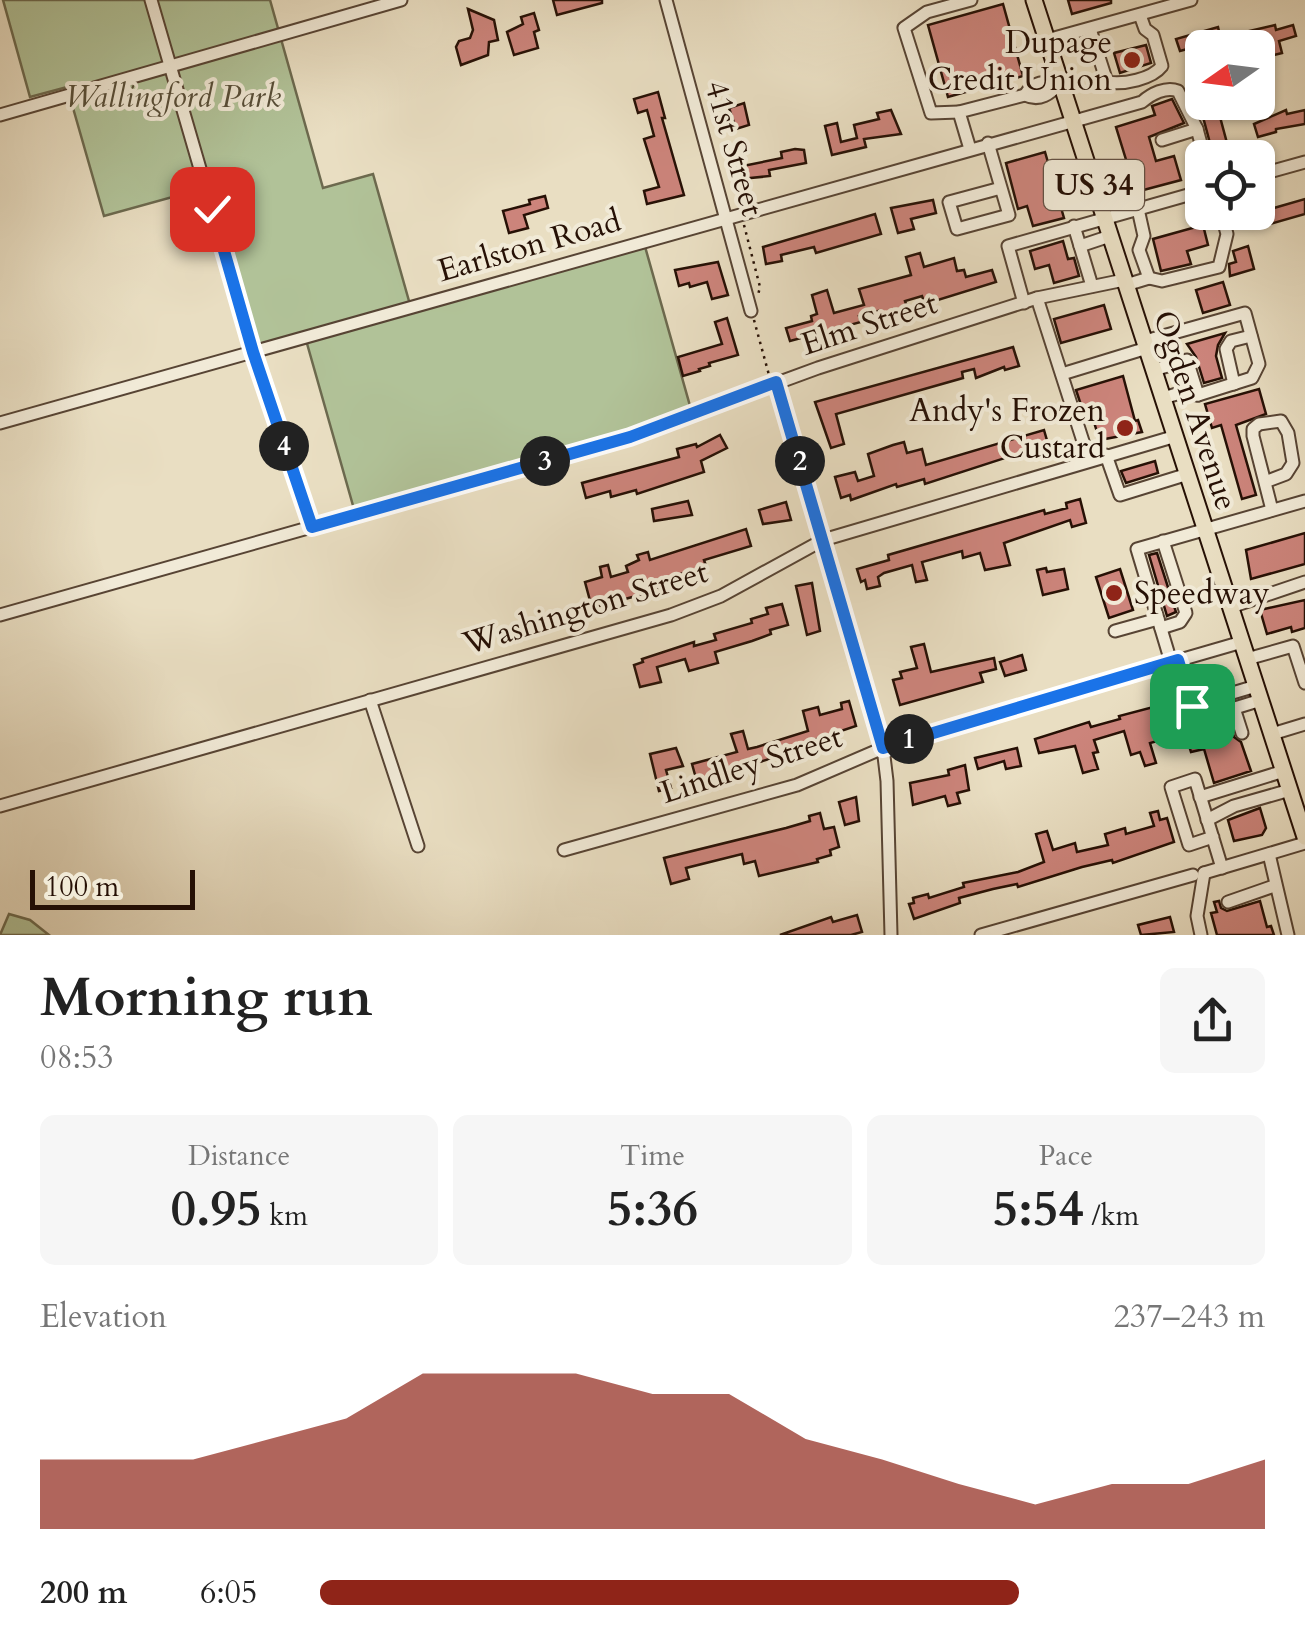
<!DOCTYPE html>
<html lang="en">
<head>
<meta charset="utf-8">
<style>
	:root { --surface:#fff; --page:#f6f6f6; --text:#222; --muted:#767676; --accent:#8f2418 }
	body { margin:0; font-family:Cardo,serif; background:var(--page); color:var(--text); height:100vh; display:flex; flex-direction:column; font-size:38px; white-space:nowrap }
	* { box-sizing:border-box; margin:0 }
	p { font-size:32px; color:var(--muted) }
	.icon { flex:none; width:55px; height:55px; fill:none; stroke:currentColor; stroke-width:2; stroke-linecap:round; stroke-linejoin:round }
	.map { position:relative; height:935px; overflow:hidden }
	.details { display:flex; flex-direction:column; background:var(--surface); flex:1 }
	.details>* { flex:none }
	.needle { width:65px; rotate:256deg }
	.fabs { position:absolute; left:1185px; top:30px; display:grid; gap:20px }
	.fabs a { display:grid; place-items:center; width:90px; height:90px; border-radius:15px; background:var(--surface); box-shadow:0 2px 8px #0004; font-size:50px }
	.scale { position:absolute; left:30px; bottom:25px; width:165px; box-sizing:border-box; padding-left:10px; border:5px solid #261005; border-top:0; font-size:28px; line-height:35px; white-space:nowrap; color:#261005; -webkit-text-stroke:8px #f1ead7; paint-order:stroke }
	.pin { position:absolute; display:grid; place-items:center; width:85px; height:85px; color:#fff; margin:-42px; border-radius:20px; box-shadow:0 5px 15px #0006 }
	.km { position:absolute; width:50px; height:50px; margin:-25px; border-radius:50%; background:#222; color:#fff; font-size:28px; line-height:50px; text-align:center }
	.round { display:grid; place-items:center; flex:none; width:105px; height:105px; border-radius:15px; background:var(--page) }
	.overview { display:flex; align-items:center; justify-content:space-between; height:170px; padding:0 40px }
	h1 { font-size:55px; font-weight:700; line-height:75px }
	.figures { display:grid; grid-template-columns:repeat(3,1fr); gap:15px; height:170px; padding:10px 40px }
	.figures div { display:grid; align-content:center; border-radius:15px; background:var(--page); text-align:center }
	.figures b { font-size:50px; font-weight:700 }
	.figures small { font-size:28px; font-weight:400 }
	.figures p { font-size:28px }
	.chart { height:280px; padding:20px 40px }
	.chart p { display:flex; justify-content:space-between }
	.chart svg { width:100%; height:180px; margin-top:10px; fill:var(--accent); opacity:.7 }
	ul { padding:0 40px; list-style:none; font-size:32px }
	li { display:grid; grid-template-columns:160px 120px 1fr; align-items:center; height:75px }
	li i { height:25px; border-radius:12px; background:var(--accent) }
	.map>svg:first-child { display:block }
	.green { fill:#b1c298; stroke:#6c694e; stroke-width:2.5 }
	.building { fill:#cc847b; stroke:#261005; stroke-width:2.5 }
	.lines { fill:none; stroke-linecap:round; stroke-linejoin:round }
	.minor-casing { stroke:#574434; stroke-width:15 }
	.major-casing { stroke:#261005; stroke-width:19 }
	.path { stroke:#261005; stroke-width:2.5; stroke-dasharray:2.5 5; stroke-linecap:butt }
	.minor { stroke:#f1ead7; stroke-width:11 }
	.major { stroke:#e9dec2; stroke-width:15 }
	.route-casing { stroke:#fff; stroke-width:20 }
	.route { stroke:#1a73e8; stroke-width:12 }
	.poi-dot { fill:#8f2418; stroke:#f1ead7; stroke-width:4 }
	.labels { text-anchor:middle; stroke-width:8; stroke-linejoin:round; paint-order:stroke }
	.shield { fill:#f1ead7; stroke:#635144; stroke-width:2.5 }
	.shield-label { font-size:30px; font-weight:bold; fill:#261005 }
	.poi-label { font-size:32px; fill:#261005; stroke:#f1ead7; text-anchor:end }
	.park-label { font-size:32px; font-style:italic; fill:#574e38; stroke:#f1ead7 }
	.street-label { font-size:32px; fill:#261005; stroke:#f1ead7 }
</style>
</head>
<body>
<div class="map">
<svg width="1305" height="935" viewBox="0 0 1305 935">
	<rect width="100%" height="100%" fill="#e9dec2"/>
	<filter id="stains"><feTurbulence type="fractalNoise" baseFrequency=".002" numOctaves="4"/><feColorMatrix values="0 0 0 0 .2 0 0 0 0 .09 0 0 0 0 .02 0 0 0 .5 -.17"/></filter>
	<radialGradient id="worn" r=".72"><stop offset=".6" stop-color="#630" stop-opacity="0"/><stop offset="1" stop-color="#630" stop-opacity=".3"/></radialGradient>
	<!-- green -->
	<g class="green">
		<polygon points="3,0 270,0 323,188 373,174 411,308 644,243 692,413 354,509 304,333 256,346 212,186 104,216 67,87 30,97"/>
		<polygon points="9,914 30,920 49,935 0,935"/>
	</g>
	<!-- building -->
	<g class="building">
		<polygon points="553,0 602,0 602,3 557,15"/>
		<polygon points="1068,0 1111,0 1111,3 1072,14"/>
		<polygon points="1003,4 1023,76 948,97 928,25"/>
		<polygon points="468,9 494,20 498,40 489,42 488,55 461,65 456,47 459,41 470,38 473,30"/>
		<polygon points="534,13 539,30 534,32 538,48 514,55 507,32 523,24 521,17"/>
		<polygon points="1275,25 1276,30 1293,25 1296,36 1279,41 1282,53 1262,58 1260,48 1231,48 1228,36"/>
		<polygon points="1218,27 1221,40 1180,51 1176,39"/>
		<polygon points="1146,45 1151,63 1120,73 1114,53"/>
		<polygon points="658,92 665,118 662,118 684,195 647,204 644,191 659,187 644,139 654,136 647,110 638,113 634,99"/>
		<polygon points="1172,99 1184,123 1149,137 1156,161 1174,156 1181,180 1136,192 1116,127 1155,115 1152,106"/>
		<polygon points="1199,102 1216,102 1231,158 1214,158"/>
		<polygon points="744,103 749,125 736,129 729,108"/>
		<polygon points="891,110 901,134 864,139 866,147 832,155 825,126 837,123 841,142 857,138 854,125 879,119 877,113"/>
		<polygon points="1286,110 1287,114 1305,110 1305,124 1276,129 1276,132 1258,137 1254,124"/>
		<polygon points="795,149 804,150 806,163 769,170 770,176 741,179 738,167 782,158 781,152"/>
		<polygon points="1045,152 1064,218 1033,226 1027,206 1018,209 1006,163"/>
		<polygon points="545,196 548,208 524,215 528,228 509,233 503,211 530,204 529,200"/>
		<polygon points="1305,199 1305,214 1256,228 1253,214"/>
		<polygon points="933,200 936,213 911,219 914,229 898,233 891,208"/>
		<polygon points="875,214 881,234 816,253 814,247 781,255 782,261 766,264 763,247"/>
		<polygon points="1203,225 1208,245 1187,251 1191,264 1161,271 1153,239"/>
		<polygon points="1063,241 1068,259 1074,258 1079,276 1054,283 1049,265 1035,269 1030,251"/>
		<polygon points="1248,246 1254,269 1230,276 1229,264 1236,262 1233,251"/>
		<polygon points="920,253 924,267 954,258 957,271 964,270 966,277 992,270 996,282 925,304 922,296 905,301 908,310 880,318 878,311 859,316 861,322 790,341 786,328 812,321 811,316 817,314 812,295 827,290 834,313 864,305 859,289 911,275 906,257"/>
		<polygon points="718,262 728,295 712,299 707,282 690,287 689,283 679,286 675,270"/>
		<polygon points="1223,282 1230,305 1203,313 1196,290"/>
		<polygon points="1104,305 1111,329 1061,343 1054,319"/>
		<polygon points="727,318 738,355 709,363 710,366 699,369 700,371 683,376 678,357 722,344 715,322"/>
		<polygon points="1225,333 1218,345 1216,356 1222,378 1204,383 1196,357 1187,344"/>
		<polygon points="1013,347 1019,366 1005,370 1004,367 976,378 974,369 962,372 963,378 836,414 844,444 831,448 815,402"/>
		<polygon points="1123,376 1135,421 1138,420 1142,432 1105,439 1103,430 1097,432 1091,412 1084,414 1076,390"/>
		<polygon points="1259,389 1266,414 1236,425 1256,495 1242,499 1221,425 1212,428 1205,404"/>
		<polygon points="1044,430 1048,444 925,484 924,479 897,487 896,484 851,500 850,495 841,498 835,477 855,472 858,481 874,476 868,454 893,445 904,442 907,453 922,449 926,465"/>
		<polygon points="720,435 727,448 701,461 704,472 637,494 636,490 611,497 610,491 586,498 582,483 679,457 677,449 696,444 697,447"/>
		<polygon points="1155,461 1158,473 1126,483 1121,471"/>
		<polygon points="1080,499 1086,523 1072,527 1070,520 1004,543 1010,565 985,570 980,553 963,558 962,551 922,562 927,580 916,582 912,565 884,573 878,577 880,586 867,589 865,580 861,582 857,569 889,560 888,555 1044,510 1045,514 1067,508 1066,503"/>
		<polygon points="688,501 692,515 654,521 652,509"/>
		<polygon points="786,502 791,520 763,524 759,510"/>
		<polygon points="746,529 751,546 704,560 706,566 677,575 678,580 657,585 658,590 592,608 585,582 602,577 600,567 608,565 611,577 628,572 626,566 639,560 637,555 648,552 650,560"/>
		<polygon points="1305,533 1305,564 1251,579 1246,550"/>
		<polygon points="1157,553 1176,612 1167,616 1149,555"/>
		<polygon points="1046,568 1047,572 1064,569 1068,589 1043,595 1037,570"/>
		<polygon points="1120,569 1133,610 1109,618 1096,577"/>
		<polygon points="812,583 820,631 807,635 796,586"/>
		<polygon points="1305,600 1305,628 1292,632 1291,627 1267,634 1260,610"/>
		<polygon points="782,604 788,625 770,630 771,634 752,641 715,652 718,663 689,671 685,659 657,667 661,682 640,687 634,665 643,662 642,659 694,642 694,646 716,640 714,634 752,623 751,619 768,614 766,608"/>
		<polygon points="924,644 931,672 994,658 996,669 980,673 983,682 900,705 893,680 902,678 900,672 917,668 911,647"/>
		<polygon points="1022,655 1026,670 1005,676 1000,662"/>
		<polygon points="1216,668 1222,686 1198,693 1193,675"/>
		<polygon points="849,701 856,726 808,742 810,746 697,782 692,764 737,752 731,734 743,731 748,749 757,747 808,731 803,711 818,707 820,715 842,709 841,703"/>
		<polygon points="1161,705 1169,730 1191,723 1200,731 1229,722 1234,737 1241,742 1251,771 1214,783 1204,749 1191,752 1185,733 1150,743 1156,763 1145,766 1140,752 1131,755 1124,731 1094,740 1098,752 1093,753 1098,769 1083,773 1075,746 1039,753 1035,739 1089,722 1091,727 1120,719 1119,716"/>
		<polygon points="676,748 683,766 666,770 671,788 659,791 650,754"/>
		<polygon points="1017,748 1021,766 1006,769 1004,761 978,769 975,758"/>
		<polygon points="965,765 969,790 957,793 960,803 948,806 945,796 913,805 910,783 949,775 948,770"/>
		<polygon points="856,797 859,821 845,825 839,802"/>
		<polygon points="1260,808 1266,828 1262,835 1234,841 1228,820"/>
		<polygon points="1158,811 1160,820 1167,818 1174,842 1113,863 1112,860 1082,867 1018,887 1017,884 993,889 959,898 960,903 914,919 909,904 914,903 913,898 928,894 929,898 964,887 963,883 1018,872 1044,862 1036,834 1047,831 1053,850 1075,843 1077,852 1108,845 1105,834 1125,828 1126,834 1154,826 1150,813"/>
		<polygon points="820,813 824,829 834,827 839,847 830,850 831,855 817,859 818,862 759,876 755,861 744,864 742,854 686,868 689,879 671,884 664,858 786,828 810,821 809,816"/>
		<polygon points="1219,901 1221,908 1227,911 1260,901 1267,927 1271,926 1274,935 1217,935 1211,913 1217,912 1214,902"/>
		<polygon points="857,915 862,932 851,935 780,935 831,917 833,922"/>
		<polygon points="1170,917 1174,932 1141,935 1138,925"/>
	</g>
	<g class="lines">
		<!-- minor casing -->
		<g class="minor-casing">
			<g id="minor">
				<polyline points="151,0 253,351 312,527"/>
				<polyline points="666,0 751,311"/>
				<path d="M1090,29L1107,82C1124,85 1152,79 1162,66L1153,35L1145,29L1140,15"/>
				<polyline points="1047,40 1191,0"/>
				<path d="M1025,95C1033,81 1045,81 1060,83"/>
				<polyline points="959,112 931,113 904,28 927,12 971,0"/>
				<polyline points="0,115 401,0"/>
				<polyline points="1162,140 1197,129 1205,158"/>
				<polyline points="988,143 1009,215 957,229 949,202 1001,188"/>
				<path d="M970,149L959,112L1025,95C1040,102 1050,94 1060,83"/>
				<polyline points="1258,175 1305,162"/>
				<polyline points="1138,209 1144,236 1139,250 1149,278"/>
				<polyline points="1074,226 1092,286"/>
				<polyline points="1080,246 1110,236"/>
				<polyline points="1126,285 1149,278 1162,281 1219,267 1227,234 1221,212"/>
				<polyline points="1037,298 1089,460"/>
				<polyline points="1024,303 1008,246 1202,191"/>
				<polyline points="1145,341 1245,313 1259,364 1252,378 1198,395 1180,393 1163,398"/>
				<polyline points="1154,370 1187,360 1198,395"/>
				<polyline points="1062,374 1147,348"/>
				<polyline points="777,382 883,748 887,781 891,935"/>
				<polyline points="1234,384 1226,349 1231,341 1251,336"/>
				<path d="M0,423L1142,102C1151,94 1166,86 1178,91L1197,129"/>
				<polyline points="1106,455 1120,495 1188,474"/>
				<polyline points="1265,482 1286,474 1293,463 1288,433 1281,421 1259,424 1253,429 1253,436 1272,510"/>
				<polyline points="1231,607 1305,582"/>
				<polyline points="0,615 630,437 818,368 1037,298 1124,280"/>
				<polyline points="1161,628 1180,622 1186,613 1163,541"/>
				<polyline points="1115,631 1158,619"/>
				<polyline points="1247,659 1293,646 1305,683"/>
				<polyline points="1178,660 1192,705 1256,686"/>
				<polyline points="1171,662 1137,549 1305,501"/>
				<polyline points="370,700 418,846"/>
				<polyline points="1192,705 1199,719 1261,700"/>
				<polyline points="1234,708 1242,733"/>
				<polyline points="1272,734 1305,724"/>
				<polyline points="1200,797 1284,771"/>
				<polyline points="0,806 671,615 721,596 823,540 1176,436"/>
				<polyline points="1207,820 1234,806 1290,790"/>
				<polyline points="1213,837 1189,845 1171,787 1195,779 1222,868"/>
				<polyline points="564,850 797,785 897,742 1242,642"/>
				<polyline points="1269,854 1288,935"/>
				<polyline points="1204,873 1305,843"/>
				<polyline points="1228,902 1274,886"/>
				<polyline points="981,935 1193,875"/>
				<polyline points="1201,935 1197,916 1204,873"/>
			</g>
		</g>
		<!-- major casing -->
		<g class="major-casing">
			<polyline id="major" points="1034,0 1305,837"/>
		</g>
		<!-- path -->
		<g class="path">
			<polyline points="744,225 760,287 758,295"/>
			<polyline points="754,320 769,375"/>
		</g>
		<!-- minor -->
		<use href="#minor" class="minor"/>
		<!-- major -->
		<use href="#major" class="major"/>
	</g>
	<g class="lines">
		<!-- route casing -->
		<g class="route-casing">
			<polyline id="route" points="212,209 253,352 312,527 630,437 776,382 883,748 1178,660 1192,706"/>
		</g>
		<!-- route -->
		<use href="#route" class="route"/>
	</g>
	<!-- markers -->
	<g class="poi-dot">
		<circle cx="1132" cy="60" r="10"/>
		<circle cx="1125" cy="428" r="10"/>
		<circle cx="1114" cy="593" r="10"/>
	</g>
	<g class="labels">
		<!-- shield labels -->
		<rect class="shield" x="1044" y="160" width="100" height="50" rx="8"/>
		<g class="shield-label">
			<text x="1094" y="195">US 34</text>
		</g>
		<!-- poi labels -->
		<g class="poi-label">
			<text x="1112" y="53">Dupage<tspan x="1112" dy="37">Credit Union</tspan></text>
			<text x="1105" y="421">Andy's Frozen<tspan x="1105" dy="37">Custard</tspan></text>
			<text x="1134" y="604" text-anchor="start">Speedway</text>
		</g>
		<!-- park labels -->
		<g class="park-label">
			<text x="173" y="107">Wallingford Park</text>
		</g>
		<!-- street labels -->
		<g class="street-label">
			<text transform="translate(735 148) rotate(74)" y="11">41st Street</text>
			<text transform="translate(529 245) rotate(-16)" y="11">Earlston Road</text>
			<text transform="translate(869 323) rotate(-18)" y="11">Elm Street</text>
			<text transform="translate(1196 410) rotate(72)" y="11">Ogden Avenue</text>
			<text transform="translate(585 607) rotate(-17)" y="11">Washington Street</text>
			<text transform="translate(751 764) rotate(-18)" y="11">Lindley Street</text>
		</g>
	</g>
	<rect width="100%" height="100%" filter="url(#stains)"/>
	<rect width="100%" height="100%" fill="url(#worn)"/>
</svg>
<div class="fabs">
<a><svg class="needle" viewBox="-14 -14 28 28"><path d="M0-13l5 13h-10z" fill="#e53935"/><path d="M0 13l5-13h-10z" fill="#767676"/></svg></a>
<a><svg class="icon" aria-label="locate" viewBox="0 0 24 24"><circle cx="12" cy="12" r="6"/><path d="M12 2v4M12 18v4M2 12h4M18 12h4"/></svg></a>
</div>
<div class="scale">100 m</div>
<div class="pin" style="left:1192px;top:706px;background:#1e9e55"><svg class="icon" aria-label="arrive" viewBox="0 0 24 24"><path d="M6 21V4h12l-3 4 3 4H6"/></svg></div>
<div class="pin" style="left:212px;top:209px;background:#d93025"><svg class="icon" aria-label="check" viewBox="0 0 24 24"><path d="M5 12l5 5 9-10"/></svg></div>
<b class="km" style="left:909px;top:739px">1</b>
<b class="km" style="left:800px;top:461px">2</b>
<b class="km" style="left:545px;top:461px">3</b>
<b class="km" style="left:284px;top:446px">4</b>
</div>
<section class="details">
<div class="overview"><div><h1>Morning run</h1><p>08:53</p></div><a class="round"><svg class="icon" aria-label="share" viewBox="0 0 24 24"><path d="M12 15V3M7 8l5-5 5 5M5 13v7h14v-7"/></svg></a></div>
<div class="figures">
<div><p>Distance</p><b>0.95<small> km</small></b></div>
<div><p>Time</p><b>5:36</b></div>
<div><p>Pace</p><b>5:54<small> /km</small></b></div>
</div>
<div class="chart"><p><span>Elevation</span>237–243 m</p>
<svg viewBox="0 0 160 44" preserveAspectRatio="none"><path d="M0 44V27L10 27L20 27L30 22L40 17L50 6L60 6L70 6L80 11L90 11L100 22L110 27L120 33L130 38L140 33L150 33L160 27V44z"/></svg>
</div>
<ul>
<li><b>200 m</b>6:05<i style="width:74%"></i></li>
</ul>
</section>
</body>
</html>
